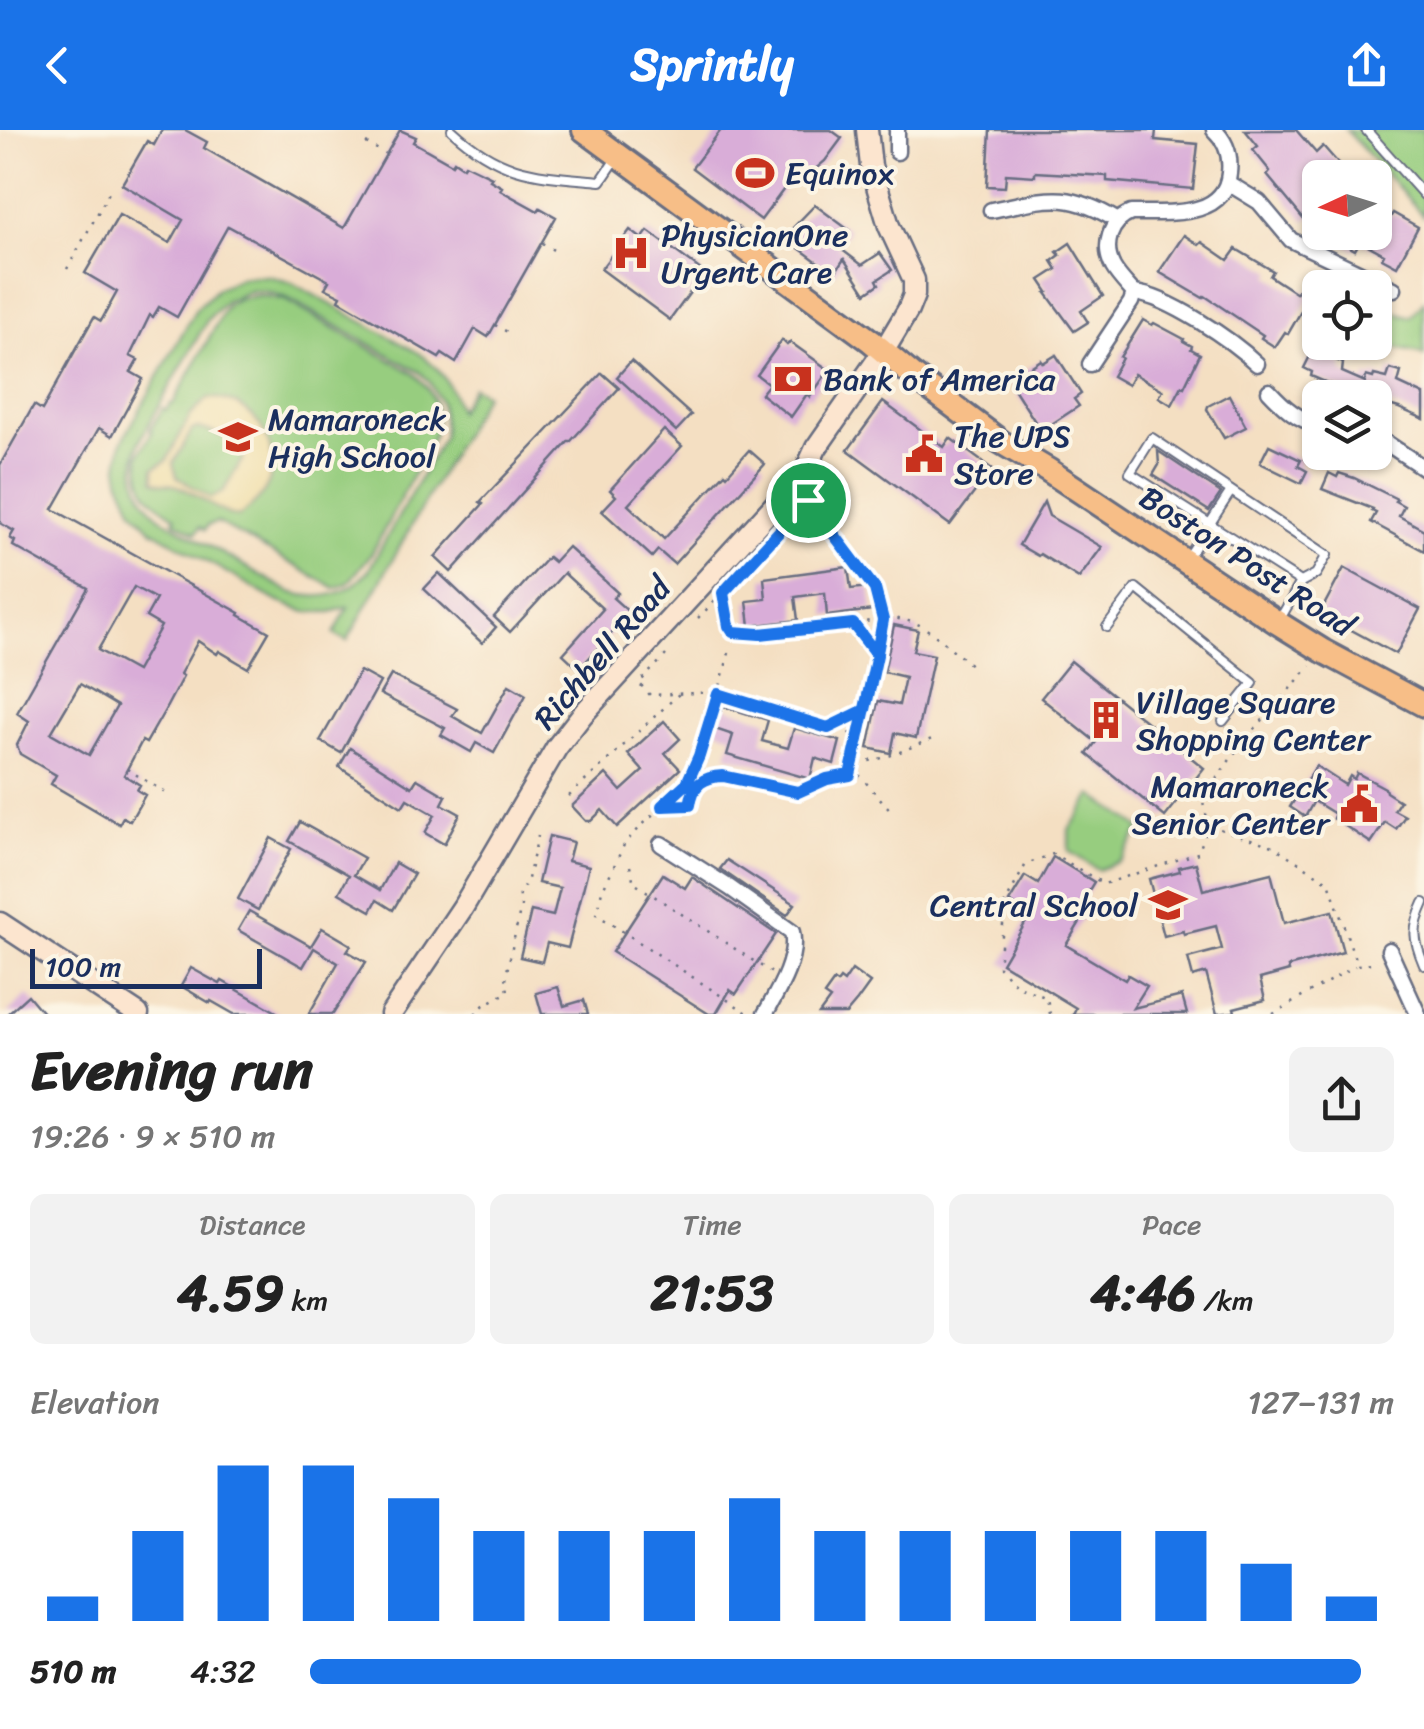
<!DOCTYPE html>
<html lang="en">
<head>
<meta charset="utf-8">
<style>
	:root { --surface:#fff; --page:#f2f2f2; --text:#222; --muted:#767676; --accent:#1a73e8 }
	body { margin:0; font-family:Sriracha,sans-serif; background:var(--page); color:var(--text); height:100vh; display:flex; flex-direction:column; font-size:38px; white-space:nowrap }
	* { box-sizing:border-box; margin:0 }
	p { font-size:32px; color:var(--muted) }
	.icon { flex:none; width:55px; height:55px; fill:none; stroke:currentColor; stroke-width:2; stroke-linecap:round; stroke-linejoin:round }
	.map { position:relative; height:884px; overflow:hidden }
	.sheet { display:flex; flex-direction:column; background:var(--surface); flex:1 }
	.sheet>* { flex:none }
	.needle { width:65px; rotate:266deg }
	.controls { position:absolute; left:1302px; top:30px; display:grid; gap:20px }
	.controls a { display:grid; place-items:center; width:90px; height:90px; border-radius:15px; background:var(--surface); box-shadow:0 2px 8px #0004; font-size:50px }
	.scale { position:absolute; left:30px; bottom:25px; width:232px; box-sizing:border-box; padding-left:10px; border:5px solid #1b2f5e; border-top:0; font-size:28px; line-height:35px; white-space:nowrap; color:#1b2f5e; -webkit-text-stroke:8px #fcf5e5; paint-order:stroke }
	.pin { position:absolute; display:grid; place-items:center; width:85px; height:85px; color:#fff; margin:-42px; border:5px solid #fff; border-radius:50%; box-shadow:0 2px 10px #0007 }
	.round { display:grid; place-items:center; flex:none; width:105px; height:105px; border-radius:15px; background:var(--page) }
	.overview { display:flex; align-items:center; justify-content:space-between; height:170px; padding:0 30px }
	h1 { font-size:55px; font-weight:700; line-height:75px }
	.stats { display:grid; grid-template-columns:repeat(3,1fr); gap:15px; height:170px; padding:10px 30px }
	.stats div { display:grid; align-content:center; border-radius:15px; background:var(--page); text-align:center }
	.stats b { font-size:50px; font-weight:700 }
	.stats small { font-size:28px; font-weight:400 }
	.stats p { font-size:28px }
	.chart { height:280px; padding:20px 30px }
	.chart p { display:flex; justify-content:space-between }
	.chart svg { width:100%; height:180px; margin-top:10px; stroke:var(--accent); stroke-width:6 }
	ul { padding:0 30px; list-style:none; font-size:32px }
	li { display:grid; grid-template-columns:160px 120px 1fr; align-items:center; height:75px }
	li i { height:25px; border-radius:12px; background:var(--accent) }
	header { display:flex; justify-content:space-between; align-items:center; height:130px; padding:0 30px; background:var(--accent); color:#fff; font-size:45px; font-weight:700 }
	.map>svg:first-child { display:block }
	.green { fill:#97cd7f; stroke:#597e6e; stroke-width:2.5; fill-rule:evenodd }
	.sand { fill:#eeda9e; stroke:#84847e; stroke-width:2.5; fill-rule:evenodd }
	.building { fill:#d9add8; fill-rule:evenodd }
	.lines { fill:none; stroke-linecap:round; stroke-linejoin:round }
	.lane-casing { stroke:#676d81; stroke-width:12 }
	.street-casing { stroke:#676d81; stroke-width:19 }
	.secondary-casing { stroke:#676d81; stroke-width:25 }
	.primary-casing { stroke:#676d81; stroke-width:28 }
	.path { stroke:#676d81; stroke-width:2.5; stroke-dasharray:2.5 8; stroke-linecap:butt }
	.lane { stroke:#fff; stroke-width:8 }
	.street { stroke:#fff; stroke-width:14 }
	.secondary { stroke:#fce5cf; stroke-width:20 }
	.primary { stroke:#f7be87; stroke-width:22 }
	.route-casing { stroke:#fff; stroke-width:20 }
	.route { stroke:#1a73e8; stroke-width:12 }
	.labels { text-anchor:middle; stroke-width:8; stroke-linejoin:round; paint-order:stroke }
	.poi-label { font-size:32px; fill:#1b2f5e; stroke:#fcf5e5; text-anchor:start }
	.street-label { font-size:32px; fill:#1b2f5e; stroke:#fcf5e5 }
</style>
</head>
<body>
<header><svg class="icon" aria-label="back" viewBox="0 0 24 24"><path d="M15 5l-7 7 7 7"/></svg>Sprintly<svg class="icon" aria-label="share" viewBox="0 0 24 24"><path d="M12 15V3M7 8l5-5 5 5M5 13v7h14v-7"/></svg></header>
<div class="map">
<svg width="1424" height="884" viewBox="0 0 1424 884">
	<rect width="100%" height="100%" fill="#fcf5e5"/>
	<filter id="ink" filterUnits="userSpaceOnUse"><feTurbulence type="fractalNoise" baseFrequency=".01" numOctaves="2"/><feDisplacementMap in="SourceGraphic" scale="20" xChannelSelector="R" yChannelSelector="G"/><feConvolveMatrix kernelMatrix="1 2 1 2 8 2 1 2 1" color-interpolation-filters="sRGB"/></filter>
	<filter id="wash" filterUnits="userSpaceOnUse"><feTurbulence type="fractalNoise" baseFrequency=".0048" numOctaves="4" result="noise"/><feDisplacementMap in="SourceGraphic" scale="40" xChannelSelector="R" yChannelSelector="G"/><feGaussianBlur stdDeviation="2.25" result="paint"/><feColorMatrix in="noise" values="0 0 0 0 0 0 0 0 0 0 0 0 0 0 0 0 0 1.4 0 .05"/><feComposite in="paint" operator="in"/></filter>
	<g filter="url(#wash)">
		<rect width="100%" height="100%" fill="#f4dfc2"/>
		<!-- green -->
		<g class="green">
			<polygon points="1346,0 1424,0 1424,86"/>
			<path d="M255,146H269L292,153L419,223C440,238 452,255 458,281L473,257L485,264L347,511L334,504L348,477L331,482H306L279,472L152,400L133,380L121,353L118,337L122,312L196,179L218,158L240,148ZM251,161H264L289,169L421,243L430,253L441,274L444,298L443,307L368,441C348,466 320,471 290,462L159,387C136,365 130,340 140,310L208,189L226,171Z"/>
			<path d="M260,165L285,170L413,243C433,259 441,279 434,305L372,423L348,453L335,458L217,392L208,395L205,400L200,397L196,403L174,391L176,387C147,368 139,359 139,325L152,302L150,300L163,278L166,280L170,274H173L227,175L238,169Z"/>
			<polygon points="1424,171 1424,226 1419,223 1371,213 1375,212 1375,176 1411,187"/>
			<polygon points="1092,665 1141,698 1120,731 1098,740 1069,721 1069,700"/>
		</g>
		<!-- sand -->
		<path class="sand" d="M208,268C247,266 278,306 271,344C268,363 253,376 238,387C215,382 199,364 178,356C168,353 163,356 154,350V338L167,330L190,286ZM197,298C214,301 238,310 243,328L223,362L211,368L177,347L173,334L192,300Z"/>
		<g id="blocks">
			<!-- building -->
			<g class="building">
				<path d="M162,0H185L207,12L204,18L344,98L400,0L416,7L413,12L452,34L454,31L463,37L465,34L492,47L490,50L502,57L500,60L538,81L540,78L556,87L488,207L475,199L456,233L442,224L439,228L339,170L341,166L325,158L329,151L228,96L177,187L159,177L153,187L150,185L130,226L138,230L131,242L143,249L112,306L99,298L53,379L240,483L239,485L269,502L248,538L219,521L217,524L198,511L180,544L183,546L165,580L146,613L142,611L124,645L140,655L137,660L145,665L130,691L123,687L119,694L51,654L56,645L20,624L17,615L29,591L17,583L88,458L13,416L15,411L10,408L14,401L0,393V335L34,275L42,280L94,187L101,191L117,162L85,143L119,85L170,113L183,90L122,54L147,11L154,15ZM134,457L156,469L146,487L161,496L136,541L98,520ZM80,554L117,576L89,625L51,603Z"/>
				<polygon points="721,0 831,0 842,8 825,31 799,53 792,48 761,90 692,38"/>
				<polygon points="990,0 1156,0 1155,10 1198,14 1193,59 1107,51 1107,46 1035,42 1035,46 1006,44 1005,57 987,56"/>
				<polygon points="1245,0 1296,0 1316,23 1323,16 1351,48 1320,48 1320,79 1305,91 1267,45 1270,41 1253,20 1258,16"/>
				<polygon points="815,75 849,100 837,116 862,135 880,123 892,140 877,150 879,154 866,163 844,129 834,144 784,107"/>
				<polygon points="1375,77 1391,86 1393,83 1418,97 1397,136 1382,128 1384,124 1360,111 1355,120 1341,112 1346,102 1375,102"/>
				<polygon points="630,100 642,109 648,101 701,140 696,148 699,150 670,190 601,139"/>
				<polygon points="1184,105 1199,115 1202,112 1228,130 1236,119 1273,141 1270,146 1296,163 1299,159 1310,166 1288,204 1285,202 1275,217 1261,208 1263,205 1205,166 1203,168 1159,142"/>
				<polygon points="1070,113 1103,166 1081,181 1088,192 1074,201 1046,163 1048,162 1040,150 1057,139 1052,131 1060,125 1057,122"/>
				<polygon points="1143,190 1152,195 1154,193 1184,209 1183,211 1192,216 1191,219 1200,224 1184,257 1182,256 1172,275 1159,267 1163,260 1134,244 1128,255 1112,246 1122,228 1120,227"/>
				<polygon points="782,210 787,215 790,212 829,240 810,267 807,264 791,287 761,264 769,254 757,245"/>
				<polygon points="1313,220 1343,233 1342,242 1365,252 1366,246 1373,248 1374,245 1387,248 1390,239 1401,242 1398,253 1424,265 1424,289 1399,278 1375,271 1375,268 1367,268 1368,266 1341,259 1311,246 1312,242 1304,238"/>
				<polygon points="1056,225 1081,264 1074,269 1079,276 1041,301 1011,254 1019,248 1017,246 1041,230 1043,233"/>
				<polygon points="631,231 691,285 676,301 617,247"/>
				<polygon points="602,243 619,258 570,312 569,311 451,442 435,427 483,374 480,372"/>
				<polygon points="1229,265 1246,297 1224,308 1207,279 1208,276"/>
				<polygon points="883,272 944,317 950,308 992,339 950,395 848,320"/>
				<polygon points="664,300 682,316 628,375 664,409 725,343 727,345 749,320 765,334 674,434 658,420 652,427 602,381 616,366 610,360"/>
				<polygon points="1269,315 1301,330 1298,336 1307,341 1301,353 1260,333"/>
				<polygon points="1158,321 1221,363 1209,381 1153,345 1159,335"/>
				<polygon points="1329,343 1337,347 1339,343 1354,348 1397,369 1395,371 1404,376 1399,386 1424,400 1424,421 1371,392 1376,383 1372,381 1373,379 1322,359"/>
				<polygon points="1044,372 1049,386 1102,417 1079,448 1040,424 1038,426 1019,415"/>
				<polygon points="568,417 618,463 613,468 630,483 579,539 563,524 603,479 564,443 510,502 494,487 548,427 554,432"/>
				<polygon points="848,437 851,459 870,457 873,480 827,486 825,463 795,467 798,490 750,496 747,471 766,469 764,448"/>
				<polygon points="1344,438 1420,479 1396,524 1320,483"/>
				<polygon points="439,443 496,497 482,513 424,459"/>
				<polygon points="894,495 918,500 913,521 934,525 916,608 895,603 891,623 868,618 878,571 899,575 905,547 884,542"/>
				<polygon points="1071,531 1204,638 1165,687 1087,624 1096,612 1041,568"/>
				<polygon points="360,541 380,552 341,623 320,611"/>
				<polygon points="391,545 457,579 452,586 482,603 509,555 526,565 494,623 476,613 471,622 441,605 445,598 380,564"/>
				<polygon points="722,576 768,590 762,611 788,618 794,598 840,611 834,634 815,628 810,649 727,625 733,605 715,599"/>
				<polygon points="664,591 680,609 665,623 680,639 617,697 602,680 591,691 586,691 572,676 606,644 621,661 643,641 628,624"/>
				<polygon points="350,618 412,657 417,649 446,666 442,674 460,684 444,714 425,703 435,685 407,669 402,677 339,637"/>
				<polygon points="1316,636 1345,655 1350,646 1354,649 1357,643 1385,658 1386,662 1400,671 1394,680 1405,686 1396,699 1385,692 1371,713 1333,688 1335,684 1314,671 1305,687 1290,677"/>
				<polygon points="300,692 364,728 354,745 380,760 395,733 414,744 393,780 377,770 371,781 339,763 349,745 289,711"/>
				<polygon points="549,706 573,712 568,731 589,736 568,818 547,813 542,832 520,827 531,781 553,786 560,758 538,753"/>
				<polygon points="271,708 291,719 258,780 238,769"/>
				<polygon points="1053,727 1094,752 1077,780 1085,784 1066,815 1125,850 1128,845 1147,856 1133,878 1182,866 1187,884 1073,884 1076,878 1002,833 1030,785 1009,772 1025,746 1038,754"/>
				<polygon points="727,730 795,774 787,785 720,739"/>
				<polygon points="1196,733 1203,760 1271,743 1284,793 1332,781 1343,822 1288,837 1289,841 1260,849 1265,870 1234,878 1235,882 1217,884 1206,843 1193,847 1188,828 1222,819 1216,796 1184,804 1183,801 1164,806 1149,749 1180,741 1179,737"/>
				<polygon points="663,744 685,758 692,747 776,804 736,864 730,860 716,884 709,884 612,822"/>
				<polygon points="249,781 311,816 322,798 351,815 347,821 366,832 333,884 309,884 338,833 314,818 303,837 238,800"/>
				<polygon points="191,838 220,854 222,851 280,884 234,884 211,871 210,873 181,856"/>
				<polygon points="852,840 870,853 857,871 846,884 819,884 830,869 824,865 834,851 837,853 840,849 844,852"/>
				<polygon points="558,857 564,876 584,870 588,884 542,884 536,863"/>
				<polygon points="28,865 44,884 7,884"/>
			</g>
		</g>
	</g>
	<g filter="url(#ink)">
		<use href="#blocks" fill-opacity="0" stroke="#676d81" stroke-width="2.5"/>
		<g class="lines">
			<!-- lane casing -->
			<g class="lane-casing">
				<g id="lane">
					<path d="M452,0C502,46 537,45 601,51L616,29"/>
					<polyline points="1366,0 1424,65"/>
					<polyline points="1187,429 1231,361"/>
					<polyline points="1280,489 1301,452 1316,444 1327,425 1152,308 1130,343 1301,452"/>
					<polyline points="1107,497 1136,458 1253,553 1223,591"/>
					<path d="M1424,773C1412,799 1413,809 1424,835"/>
				</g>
			</g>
			<!-- street casing -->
			<g class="street-casing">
				<g id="street">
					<polyline points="897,22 897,0"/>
					<polyline points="1228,53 1259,72 1291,110 1394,159"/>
					<path d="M991,80C1047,69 1066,59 1118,91"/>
					<path d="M1134,163C1127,155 1118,146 1113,137C1102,116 1110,91 1131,83C1165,82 1225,90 1229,43C1231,26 1227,12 1214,0"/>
					<path d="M1134,163C1167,166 1232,210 1257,234"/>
					<polyline points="1090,234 1131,172 1134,163"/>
					<path d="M1269,261C1285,278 1297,289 1320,296"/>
					<polyline points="1375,310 1388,314 1424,338"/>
					<path d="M661,714L730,758L792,802C798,829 778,861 765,884"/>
					<polyline points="1389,820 1418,884"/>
				</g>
			</g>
			<!-- secondary casing -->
			<g class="secondary-casing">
				<g id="secondary">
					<polyline points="0,793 138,884"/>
					<polyline points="391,884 463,777 557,617 582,585 805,342 816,318 883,222 908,180 914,165 914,150 889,96 871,36 867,0"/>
				</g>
			</g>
			<!-- primary casing -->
			<g class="primary-casing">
				<polyline id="primary" points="584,0 871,211 912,245 1001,312 1048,340 1278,493 1323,521 1424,575"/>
			</g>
			<!-- path -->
			<g class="path">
				<polyline points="366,13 386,24"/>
				<polyline points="542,113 558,123"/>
				<polyline points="67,139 110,61"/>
				<polyline points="495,195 511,204"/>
				<polyline points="724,462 806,372"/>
				<path d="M698,488L723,463L729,496L733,502C771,505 810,500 849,495C875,491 889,483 917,494C931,499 959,526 972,536"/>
				<polyline points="853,494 876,524"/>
				<polyline points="729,523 718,564 859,606 883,490 875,459 871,453 807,371 821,354"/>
				<polyline points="666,525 639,553 650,565 717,562"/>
				<path d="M718,564L699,626L687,653L661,676L690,675C693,655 703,647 723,646L797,662L827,649L850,645L851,637"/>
				<polyline points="829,597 862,581"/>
				<path d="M859,607L853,632C883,633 908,617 935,608"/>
				<polyline points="852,637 894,684"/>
				<polyline points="127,639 166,663"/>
				<polyline points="569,666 680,563"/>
				<polyline points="660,677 625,713 602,761 596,784 749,884"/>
				<polyline points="1210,696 1273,716 1329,752 1357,835 1378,832"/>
				<polyline points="630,736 634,753 772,843"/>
				<path d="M475,884L484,875L508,862L506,846L521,776C518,766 520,760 527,753L538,706"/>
				<polyline points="1050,884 1047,868 1018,856 999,837 1005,773 1026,734 1053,724 1104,754 1198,723 1209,695 1202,669 1239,617 1310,536"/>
				<polyline points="1273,884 1355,836"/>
			</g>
			<!-- lane -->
			<use href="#lane" class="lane"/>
			<!-- street -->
			<use href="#street" class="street"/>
			<!-- secondary -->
			<use href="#secondary" class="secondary"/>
			<!-- primary -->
			<use href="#primary" class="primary"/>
		</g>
	</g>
	<g class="lines" filter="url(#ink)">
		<!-- route casing -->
		<g class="route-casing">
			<path id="route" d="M808,370L875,459L883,490L875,534L850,645L827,649L798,662L723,646C703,647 693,654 690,675L662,676L687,653L699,626L718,564L828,598L865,580L877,525L853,494L760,504L733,502L729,496L723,463L808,370"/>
		</g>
		<!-- route -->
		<use href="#route" class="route"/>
	</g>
	<!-- icons -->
	<defs>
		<g id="stadium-bare" transform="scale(3)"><path d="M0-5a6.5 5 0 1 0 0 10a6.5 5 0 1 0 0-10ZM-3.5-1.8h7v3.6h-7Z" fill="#c8321e" stroke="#fcf5e5" stroke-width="2.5" paint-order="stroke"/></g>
		<g id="hospital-bare" transform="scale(3)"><path d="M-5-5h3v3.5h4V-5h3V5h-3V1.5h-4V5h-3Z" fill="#c8321e" stroke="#fcf5e5" stroke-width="2.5" paint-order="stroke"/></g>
		<g id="bank-bare" transform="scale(3)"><path d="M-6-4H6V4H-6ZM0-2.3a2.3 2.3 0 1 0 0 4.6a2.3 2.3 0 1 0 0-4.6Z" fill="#c8321e" stroke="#fcf5e5" stroke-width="2.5" paint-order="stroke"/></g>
		<g id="school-bare" transform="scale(3)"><path d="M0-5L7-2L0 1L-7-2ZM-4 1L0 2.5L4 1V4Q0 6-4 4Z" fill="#c8321e" stroke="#fcf5e5" stroke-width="2.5" paint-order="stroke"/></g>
		<g id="civic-bare" transform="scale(3)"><path d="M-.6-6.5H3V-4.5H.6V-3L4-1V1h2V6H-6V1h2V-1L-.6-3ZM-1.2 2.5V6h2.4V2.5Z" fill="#c8321e" stroke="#fcf5e5" stroke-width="2.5" paint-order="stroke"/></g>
		<g id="building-bare" transform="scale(3)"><path d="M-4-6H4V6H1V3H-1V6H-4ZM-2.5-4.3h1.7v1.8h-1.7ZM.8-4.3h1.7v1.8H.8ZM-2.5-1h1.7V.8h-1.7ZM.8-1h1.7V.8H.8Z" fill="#c8321e" stroke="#fcf5e5" stroke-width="2.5" paint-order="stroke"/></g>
	</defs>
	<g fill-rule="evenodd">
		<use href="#stadium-bare" x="755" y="43"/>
		<use href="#hospital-bare" x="631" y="123"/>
		<use href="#bank-bare" x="793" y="249"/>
		<use href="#school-bare" x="238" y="307"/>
		<use href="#civic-bare" x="924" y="324"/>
		<use href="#building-bare" x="1106" y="590"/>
		<use href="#civic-bare" x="1359" y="674"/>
		<use href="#school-bare" x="1168" y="775"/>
	</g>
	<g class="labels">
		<!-- poi labels -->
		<g class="poi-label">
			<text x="785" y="54">Equinox</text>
			<text x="661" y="116">PhysicianOne<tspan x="661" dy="37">Urgent Care</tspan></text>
			<text x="823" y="260">Bank of America</text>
			<text x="268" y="300">Mamaroneck<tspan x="268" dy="37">High School</tspan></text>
			<text x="954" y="317">The UPS<tspan x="954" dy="37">Store</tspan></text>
			<text x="1136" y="583">Village Square<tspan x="1136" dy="37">Shopping Center</tspan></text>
			<text x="1329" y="667" text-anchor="end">Mamaroneck<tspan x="1329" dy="37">Senior Center</tspan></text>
			<text x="1138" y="786" text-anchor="end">Central School</text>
		</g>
		<!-- street labels -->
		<g class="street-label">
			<text transform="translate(1247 431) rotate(33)" y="11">Boston Post Road</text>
			<text transform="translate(602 523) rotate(-49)" y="11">Richbell Road</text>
		</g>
	</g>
</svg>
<div class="controls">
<a><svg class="needle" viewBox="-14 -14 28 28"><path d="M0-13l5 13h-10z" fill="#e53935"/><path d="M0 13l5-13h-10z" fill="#767676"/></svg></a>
<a><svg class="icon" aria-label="locate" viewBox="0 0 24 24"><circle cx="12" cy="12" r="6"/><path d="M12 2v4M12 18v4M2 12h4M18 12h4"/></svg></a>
<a><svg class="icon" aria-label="layers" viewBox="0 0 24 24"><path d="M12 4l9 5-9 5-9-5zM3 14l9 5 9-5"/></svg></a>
</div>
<div class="scale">100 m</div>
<div class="pin" style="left:808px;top:370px;background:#1e9e55"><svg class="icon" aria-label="arrive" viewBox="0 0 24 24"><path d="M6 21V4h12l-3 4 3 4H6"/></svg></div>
</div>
<section class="sheet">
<div class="overview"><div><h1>Evening run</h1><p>19:26 · 9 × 510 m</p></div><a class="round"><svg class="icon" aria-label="share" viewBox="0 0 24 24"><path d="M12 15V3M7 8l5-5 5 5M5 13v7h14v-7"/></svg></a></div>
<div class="stats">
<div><p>Distance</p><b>4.59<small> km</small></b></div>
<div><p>Time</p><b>21:53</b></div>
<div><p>Pace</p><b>4:46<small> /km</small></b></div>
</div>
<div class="chart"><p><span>Elevation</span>127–131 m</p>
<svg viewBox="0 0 160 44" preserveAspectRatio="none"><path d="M5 44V38M15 44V22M25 44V6M35 44V6M45 44V14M55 44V22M65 44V22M75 44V22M85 44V14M95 44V22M105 44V22M115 44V22M125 44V22M135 44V22M145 44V30M155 44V38"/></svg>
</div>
<ul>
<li><b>510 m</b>4:32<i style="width:97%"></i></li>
</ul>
</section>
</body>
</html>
